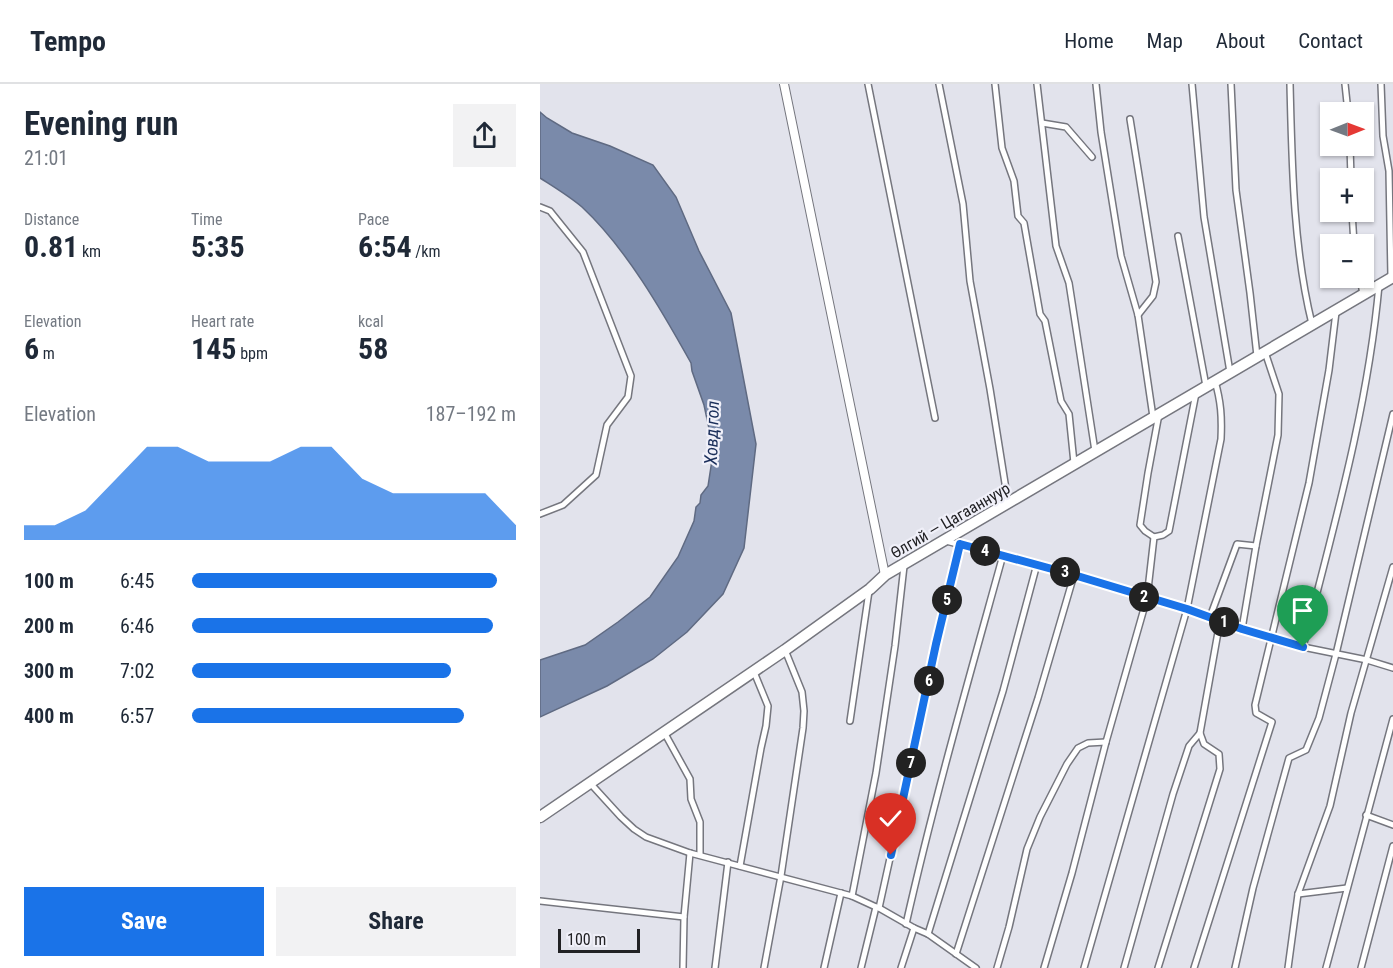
<!DOCTYPE html>
<html lang="en">
<head>
<meta charset="utf-8">
<style>
	:root { --surface:#fff; --page:#f2f2f3; --text:#1f2937; --muted:#747a83; --line:#e0e1e3; --accent:#1a73e8 }
	body { margin:0; font-family:"Roboto Condensed",sans-serif; background:var(--page); color:var(--text); height:100vh; display:flex; flex-direction:column; font-size:22px; white-space:nowrap }
	* { box-sizing:border-box; margin:0 }
	p { font-size:20px; color:var(--muted) }
	.icon { flex:none; width:33px; height:33px; fill:none; stroke:currentColor; stroke-width:2; stroke-linecap:round; stroke-linejoin:round }
	.map { position:relative; flex:1; overflow:hidden }
	.sheet { display:flex; flex-direction:column; background:var(--surface); width:540px }
	.sheet>* { flex:none }
	.needle { width:39px; rotate:89deg }
	.controls { position:absolute; left:780px; top:18px; display:grid; gap:12px }
	.controls a { display:grid; place-items:center; width:54px; height:54px; border-radius:0px; background:var(--surface); box-shadow:0 2px 4px #0004; font-size:30px }
	.scale { position:absolute; left:18px; bottom:15px; width:82px; box-sizing:border-box; padding-left:6px; border:3px solid #212124; border-top:0; font-size:16px; line-height:21px; white-space:nowrap; color:#212124; -webkit-text-stroke:4px #f0f0f9; paint-order:stroke }
	.pin { position:absolute; display:grid; place-items:center; width:51px; height:51px; color:#fff; margin:-62px -26px; border-radius:50% 50% 50% 0; rotate:-45deg; box-shadow:0 0 6px #0007 }
	.pin .icon { rotate:45deg }
	.km { position:absolute; width:30px; height:30px; margin:-15px; border-radius:50%; background:#222; color:#fff; font-size:16px; line-height:30px; text-align:center }
	.round { display:grid; place-items:center; flex:none; width:63px; height:63px; border-radius:0px; background:var(--page) }
	.overview { display:flex; align-items:center; justify-content:space-between; height:102px; padding:0 24px }
	h1 { font-size:33px; font-weight:700; line-height:45px }
	.metrics { display:grid; grid-template-columns:repeat(3,1fr); gap:9px; height:102px; padding:6px 24px }
	.metrics div { display:grid; align-content:center }
	.metrics b { font-size:30px; font-weight:700 }
	.metrics small { font-size:16px; font-weight:400 }
	.metrics p { font-size:16px }
	.chart { height:168px; padding:12px 24px }
	.chart p { display:flex; justify-content:space-between }
	.chart svg { width:100%; height:108px; margin-top:6px; fill:var(--accent); opacity:.7 }
	.button { display:flex; gap:12px; margin-top:auto; padding:12px 24px }
	.button a { flex:1; height:69px; border-radius:0px; background:var(--accent); color:#fff; font-size:24px; font-weight:700; line-height:69px; text-align:center }
	.button a+a { background:var(--page); color:var(--text) }
	ul { padding:0 24px; list-style:none; font-size:20px }
	li { display:grid; grid-template-columns:96px 72px 1fr; align-items:center; height:45px }
	li i { height:15px; border-radius:8px; background:var(--accent) }
	header { display:flex; align-items:center; gap:36px; box-sizing:border-box; height:84px; padding:0 30px; background:var(--surface); border-bottom:2px solid var(--line) }
	header strong { font-size:28px }
	nav { display:flex; gap:33px; margin-inline-start:auto; font-size:21px }
	main { display:flex; flex:1; min-height:0 }
	.map>svg:first-child { display:block }
	.water { fill:#7a8aaa; stroke:#5f6a82; stroke-width:1.5 }
	.lines { fill:none; stroke-linecap:round; stroke-linejoin:round }
	.street-casing { stroke:#75767e; stroke-width:8 }
	.secondary-casing { stroke:#75767e; stroke-width:10 }
	.highway-casing { stroke:#75767e; stroke-width:13 }
	.street { stroke:#fff; stroke-width:5 }
	.secondary { stroke:#fff; stroke-width:8 }
	.highway { stroke:#fff; stroke-width:10 }
	.route-casing { stroke:#fff; stroke-width:12 }
	.route { stroke:#1a73e8; stroke-width:8 }
	.labels { text-anchor:middle; stroke-width:4.5; stroke-linejoin:round; paint-order:stroke }
	.street-label { font-size:16px; fill:#212124; stroke:#f0f0f9 }
	.water-label { font-size:18px; font-style:italic; fill:#1a2e5a; stroke:#f0f0f9 }
</style>
</head>
<body>
<header>
<strong>Tempo</strong>
<nav><a>Home</a><a>Map</a><a>About</a><a>Contact</a></nav>
</header>
<main>
<section class="sheet">
<div class="overview"><div><h1>Evening run</h1><p>21:01</p></div><a class="round"><svg class="icon" aria-label="share" viewBox="0 0 24 24"><path d="M12 15V3M7 8l5-5 5 5M5 13v7h14v-7"/></svg></a></div>
<div class="metrics">
<div><p>Distance</p><b>0.81<small> km</small></b></div>
<div><p>Time</p><b>5:35</b></div>
<div><p>Pace</p><b>6:54<small> /km</small></b></div>
</div>
<div class="metrics">
<div><p>Elevation</p><b>6<small> m</small></b></div>
<div><p>Heart rate</p><b>145<small> bpm</small></b></div>
<div><p>kcal</p><b>58</b></div>
</div>
<div class="chart"><p><span>Elevation</span>187–192 m</p>
<svg viewBox="0 0 160 44" preserveAspectRatio="none"><path d="M0 44V38L10 38L20 32L30 19L40 6L50 6L60 12L70 12L80 12L90 6L100 6L110 19L120 25L130 25L140 25L150 25L160 38V44z"/></svg>
</div>
<ul>
<li><b>100 m</b>6:45<i style="width:94%"></i></li>
<li><b>200 m</b>6:46<i style="width:93%"></i></li>
<li><b>300 m</b>7:02<i style="width:80%"></i></li>
<li><b>400 m</b>6:57<i style="width:84%"></i></li>
</ul>
<div class="button"><a>Save</a><a>Share</a></div>
</section>
<div class="map">
<svg width="853" height="884" viewBox="0 0 853 884">
	<rect width="100%" height="100%" fill="#e2e3ec"/>
	<!-- water -->
	<path class="water" d="M0,28L7,34L32,49L70,62L113,81L136,113L159,167L191,229L216,360L204,464L183,510L147,548L113,575L67,602L0,633V576L45,561L78,538L110,513L138,473L154,437L156,423L160,419L161,411L168,402L172,376L170,349L164,321L152,287L151,279C122,227 86,164 42,123C29,112 14,103 0,94Z"/>
	<g class="lines">
		<!-- street casing -->
		<g class="street-casing">
			<g id="street">
				<polyline points="328,0 395,334"/>
				<polyline points="399,0 423,120 430,197 450,305 468,418"/>
				<polyline points="455,0 462,64 474,97 478,132 484,139 500,230 505,237 521,317 529,330 534,379"/>
				<polyline points="497,0 516,162 529,199 555,367"/>
				<polyline points="556,0 561,48 581,172 598,231 613,333"/>
				<polyline points="652,0 664,133 690,288"/>
				<polyline points="691,0 696,106 710,209 717,272"/>
				<path d="M750,0C752,79 753,163 772,240"/>
				<polyline points="805,0 808,28"/>
				<polyline points="841,0 843,52 849,87 851,193"/>
				<polyline points="590,35 616,198 613,212 598,231"/>
				<polyline points="502,39 526,43 552,73"/>
				<polyline points="810,62 811,94"/>
				<polyline points="0,123 10,127 43,168 91,292 88,313 67,341 56,391 23,421 0,430"/>
				<polyline points="812,128 814,160"/>
				<polyline points="638,152 666,302"/>
				<polyline points="820,194 823,210"/>
				<polyline points="614,453 605,447 600,441 608,389 619,330"/>
				<polyline points="406,457 534,491 647,525 702,545 763,563 827,576 853,584"/>
				<polyline points="670,533 697,460 716,462"/>
				<polyline points="702,545 716,462 738,351 739,310 725,268"/>
				<path d="M763,563C793,445 828,324 839,201"/>
				<polyline points="310,637 329,507"/>
				<polyline points="124,648 150,695 151,715 160,738 160,771"/>
				<polyline points="50,699 81,733 94,745 106,753 150,769 312,812 336,823 339,824 374,844 388,850 436,884"/>
				<polyline points="826,731 853,741"/>
				<polyline points="200,782 221,664 226,642 228,622 214,588"/>
				<polyline points="758,810 807,804"/>
				<polyline points="312,812 336,689 355,562 364,482"/>
				<polyline points="0,817 144,833"/>
				<polyline points="339,824 419,461"/>
				<path d="M366,840C394,716 429,594 463,471"/>
				<polyline points="388,850 463,607 497,480"/>
				<polyline points="416,870 498,614 534,491"/>
				<polyline points="143,884 144,833 150,769"/>
				<polyline points="175,884 188,778"/>
				<polyline points="224,884 241,792 263,644 264,627 262,608 245,566"/>
				<polyline points="284,884 301,809"/>
				<polyline points="321,884 336,823"/>
				<polyline points="361,884 374,844"/>
				<polyline points="457,884 469,843 487,765 500,733 527,680 538,664 548,659 566,658"/>
				<polyline points="504,884 532,789 566,658 607,514 614,453 623,451 629,447 656,309"/>
				<path d="M544,884L647,525L681,355C682,333 681,318 675,297"/>
				<polyline points="584,884 633,710 649,662 660,649 680,537"/>
				<polyline points="618,884 680,685 679,670 664,660 660,649"/>
				<polyline points="654,884 732,638 716,629 715,621 769,399 789,286 796,228"/>
				<polyline points="695,884 713,804 749,674 766,666 779,634 796,570 853,330"/>
				<polyline points="748,884 758,810 790,722 811,629 853,483"/>
				<polyline points="786,884 853,635"/>
				<polyline points="821,884 853,762"/>
			</g>
		</g>
		<!-- secondary casing -->
		<g class="secondary-casing">
			<polyline id="secondary" points="244,0 345,491"/>
		</g>
		<!-- highway casing -->
		<g class="highway-casing">
			<polyline id="highway" points="0,733 245,566 330,505 345,491 853,193"/>
		</g>
		<!-- street -->
		<use href="#street" class="street"/>
		<!-- secondary -->
		<use href="#secondary" class="secondary"/>
		<!-- highway -->
		<use href="#highway" class="highway"/>
	</g>
	<g class="lines">
		<!-- route casing -->
		<g class="route-casing">
			<polyline id="route" points="351,771 396,560 420,460 534,491 647,525 702,545 763,563"/>
		</g>
		<!-- route -->
		<use href="#route" class="route"/>
	</g>
	<g class="labels">
		<!-- street labels -->
		<g class="street-label">
			<text transform="translate(410 436) rotate(-30)" y="6">Өлгий — Цагааннуур</text>
		</g>
		<!-- water labels -->
		<g class="water-label">
			<text transform="translate(172 349) rotate(-88)" y="6">Ховд гол</text>
		</g>
	</g>
</svg>
<div class="controls">
<a><svg class="needle" viewBox="-14 -14 28 28"><path d="M0-13l5 13h-10z" fill="#e53935"/><path d="M0 13l5-13h-10z" fill="#747a83"/></svg></a>
<a>+</a>
<a>−</a>
</div>
<div class="scale">100 m</div>
<div class="pin" style="left:763px;top:563px;background:#1e9e55"><svg class="icon" aria-label="arrive" viewBox="0 0 24 24"><path d="M6 21V4h12l-3 4 3 4H6"/></svg></div>
<div class="pin" style="left:351px;top:771px;background:#d93025"><svg class="icon" aria-label="check" viewBox="0 0 24 24"><path d="M5 12l5 5 9-10"/></svg></div>
<b class="km" style="left:684px;top:538px">1</b>
<b class="km" style="left:604px;top:513px">2</b>
<b class="km" style="left:525px;top:488px">3</b>
<b class="km" style="left:445px;top:467px">4</b>
<b class="km" style="left:407px;top:516px">5</b>
<b class="km" style="left:389px;top:597px">6</b>
<b class="km" style="left:371px;top:679px">7</b>
</div>
</main>
</body>
</html>
